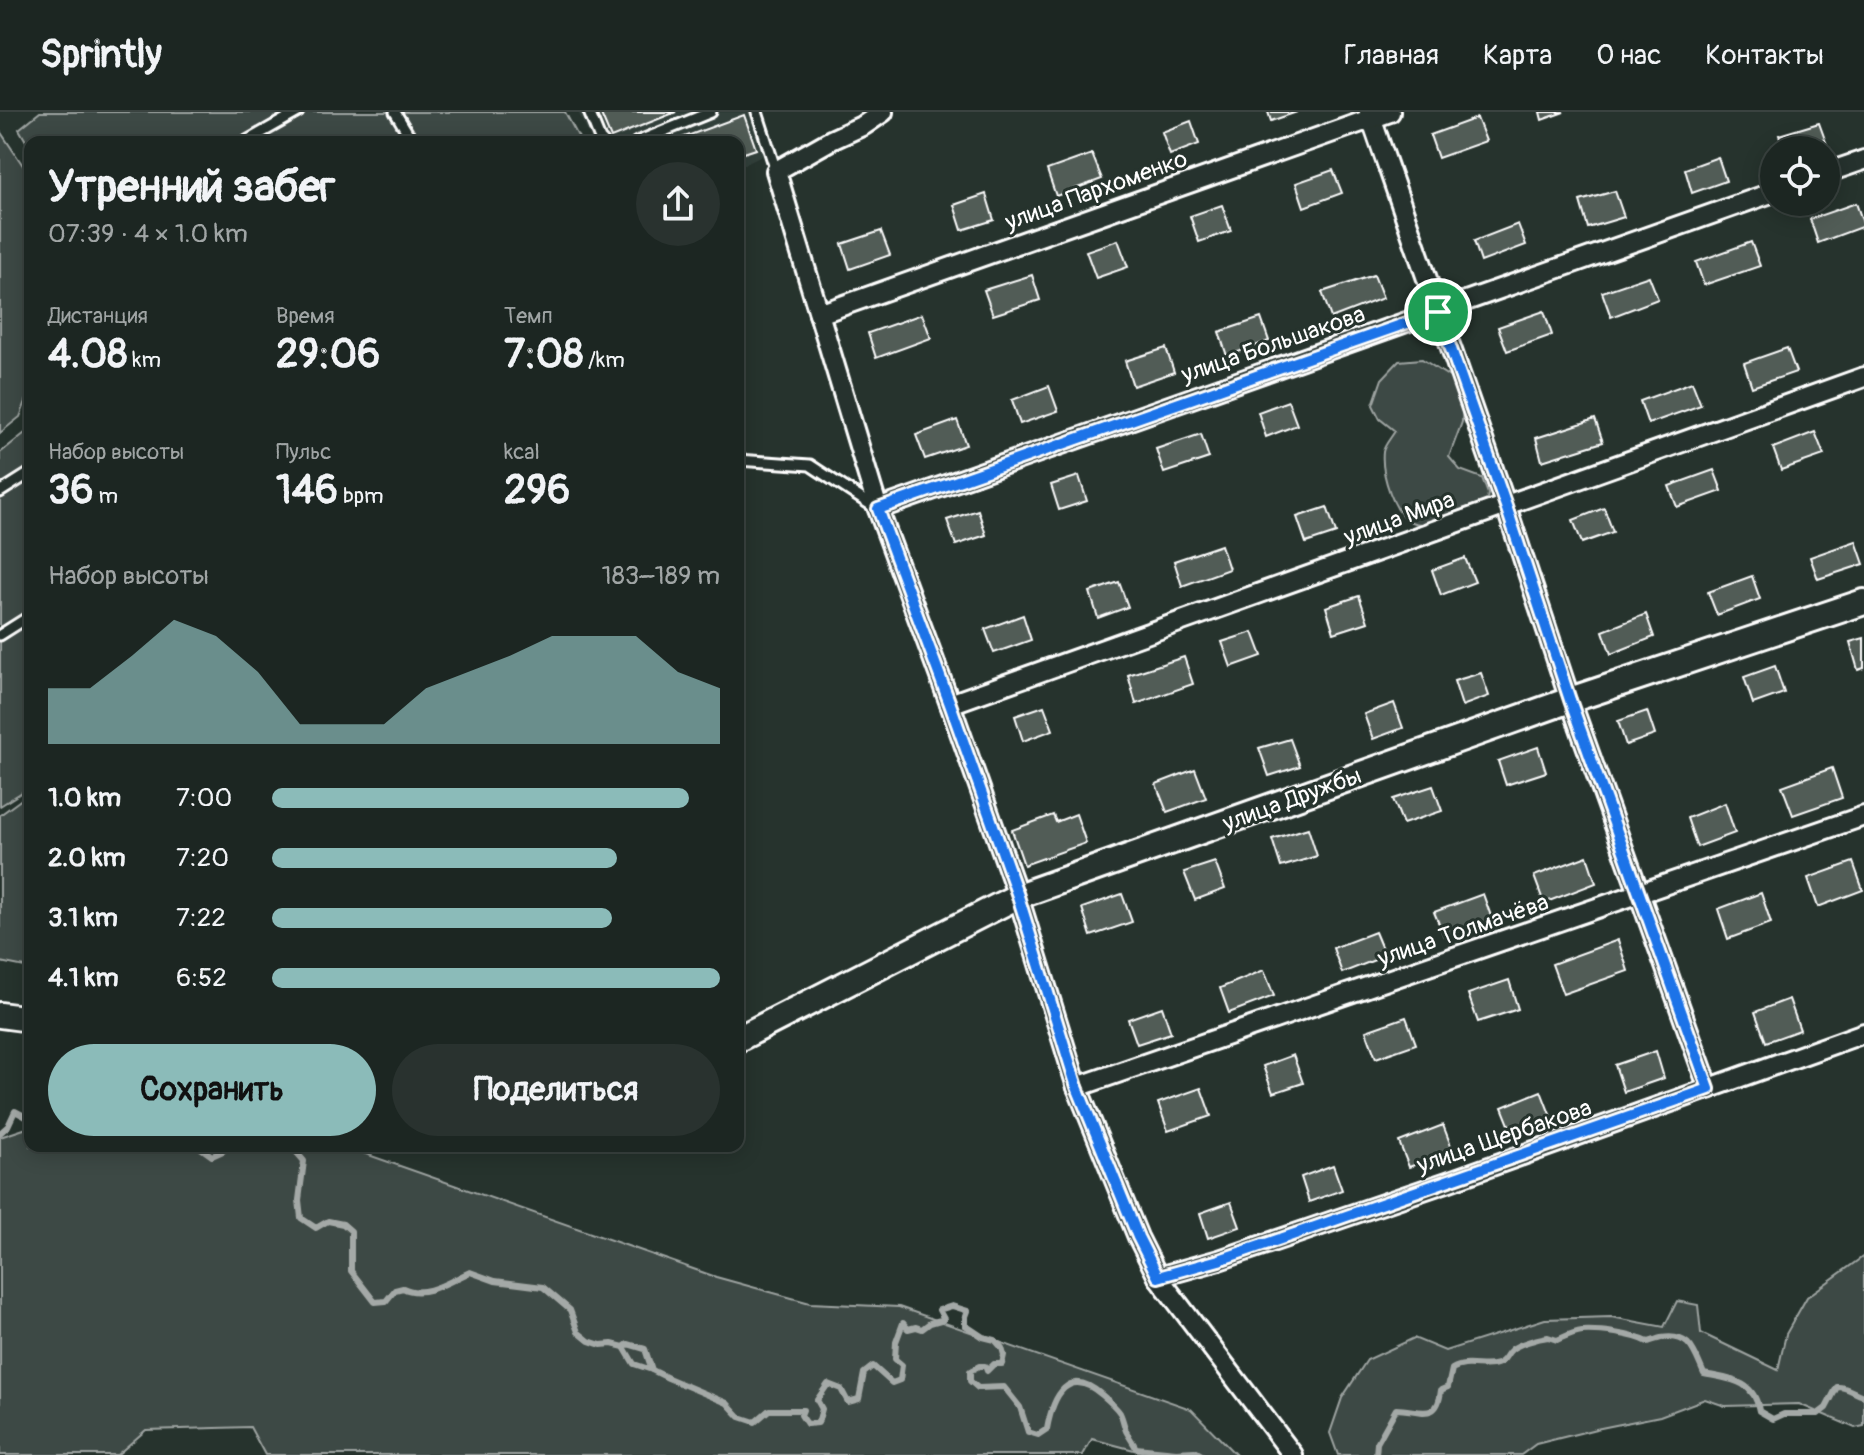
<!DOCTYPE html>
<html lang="ru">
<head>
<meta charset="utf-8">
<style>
	:root { --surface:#1c2622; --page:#29322f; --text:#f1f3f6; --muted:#a0a5a5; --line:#3a4340; --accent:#8bbbb9 }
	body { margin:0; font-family:Pangolin,sans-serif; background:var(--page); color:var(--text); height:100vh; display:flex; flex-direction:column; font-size:30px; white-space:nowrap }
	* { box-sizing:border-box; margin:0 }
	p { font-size:26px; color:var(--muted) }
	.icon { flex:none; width:44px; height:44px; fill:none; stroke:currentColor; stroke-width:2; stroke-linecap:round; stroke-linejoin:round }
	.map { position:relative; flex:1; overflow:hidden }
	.side { position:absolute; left:24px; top:24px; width:720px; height:1016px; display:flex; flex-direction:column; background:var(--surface); border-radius:16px; box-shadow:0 4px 20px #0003,0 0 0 2px var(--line) }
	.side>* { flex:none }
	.buttons { position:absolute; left:1760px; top:24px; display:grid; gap:16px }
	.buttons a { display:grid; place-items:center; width:80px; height:80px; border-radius:50%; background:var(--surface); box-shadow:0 4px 20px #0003,0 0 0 2px var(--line); font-size:40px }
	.pin { position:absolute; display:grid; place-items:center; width:68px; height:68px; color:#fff; margin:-34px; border:4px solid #fff; border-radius:50%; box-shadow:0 2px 8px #0007 }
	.round { display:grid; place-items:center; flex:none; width:84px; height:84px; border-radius:42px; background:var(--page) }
	.overview { display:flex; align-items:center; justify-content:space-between; height:136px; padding:0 24px }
	h1 { font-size:44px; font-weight:700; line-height:60px }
	.metrics { display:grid; grid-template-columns:repeat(3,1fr); gap:12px; height:136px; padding:8px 24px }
	.metrics div { display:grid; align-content:center }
	.metrics b { font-size:40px; font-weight:700 }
	.metrics small { font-size:22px; font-weight:400 }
	.metrics p { font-size:22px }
	.chart { height:224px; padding:16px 24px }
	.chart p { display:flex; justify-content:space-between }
	.chart svg { width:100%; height:144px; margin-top:8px; fill:var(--accent); opacity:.7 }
	.button { display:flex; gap:16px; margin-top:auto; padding:16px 24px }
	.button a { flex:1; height:92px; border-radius:48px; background:var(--accent); color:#111; font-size:32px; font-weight:700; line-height:92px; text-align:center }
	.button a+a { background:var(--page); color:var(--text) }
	ul { padding:0 24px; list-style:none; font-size:26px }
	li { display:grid; grid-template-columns:128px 96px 1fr; align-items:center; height:60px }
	li i { height:20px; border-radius:10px; background:var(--accent) }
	header { display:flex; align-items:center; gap:48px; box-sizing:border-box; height:112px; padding:0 40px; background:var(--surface); border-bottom:2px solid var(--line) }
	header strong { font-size:38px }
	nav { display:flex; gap:44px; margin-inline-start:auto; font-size:28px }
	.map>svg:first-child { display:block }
	.built { fill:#333f3a }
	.green { fill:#3e4944; stroke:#9ea4a2; stroke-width:2 }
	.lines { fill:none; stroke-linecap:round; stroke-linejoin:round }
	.stream { stroke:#a4a9a7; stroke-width:6 }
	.building { fill:#515c57; stroke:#fff; stroke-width:2 }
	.lane-casing { stroke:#fff; stroke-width:15 }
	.street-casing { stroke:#fff; stroke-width:24 }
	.secondary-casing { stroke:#fff; stroke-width:30 }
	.lane { stroke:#26332d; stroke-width:9 }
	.street { stroke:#26332d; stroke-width:18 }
	.secondary { stroke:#26332d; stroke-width:24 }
	.route-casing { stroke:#fff; stroke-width:16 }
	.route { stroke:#1a73e8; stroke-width:10 }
	.labels { text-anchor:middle; stroke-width:6; stroke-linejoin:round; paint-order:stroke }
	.street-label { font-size:24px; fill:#fff; stroke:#26332d }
</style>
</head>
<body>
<header>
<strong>Sprintly</strong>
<nav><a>Главная</a><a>Карта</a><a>О нас</a><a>Контакты</a></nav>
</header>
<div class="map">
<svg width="1864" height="1343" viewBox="0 0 1864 1343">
	<rect width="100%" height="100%" fill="#26332d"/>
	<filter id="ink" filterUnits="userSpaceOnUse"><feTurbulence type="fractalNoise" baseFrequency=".0125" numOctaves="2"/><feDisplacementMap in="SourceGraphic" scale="16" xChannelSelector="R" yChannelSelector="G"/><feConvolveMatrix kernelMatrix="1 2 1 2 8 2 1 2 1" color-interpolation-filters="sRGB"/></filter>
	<g filter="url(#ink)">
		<!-- built -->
		<polygon class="built" points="578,0 762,0 762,44 738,56 738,30 592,30"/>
		<!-- green -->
		<g class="green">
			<polygon points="40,0 565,0 581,30 30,30 30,36 19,17"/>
			<polygon points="0,19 30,64 30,279 20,305 0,321"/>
			<path d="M1422,247L1454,268L1463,293L1462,310L1449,345L1460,358L1482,366L1488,382L1486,392C1468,399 1434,417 1414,411C1393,405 1381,360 1383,340C1384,333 1391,326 1395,319L1380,307L1373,293L1382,267L1399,249Z"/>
			<polygon points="30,317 30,675 0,694 0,341"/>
			<polygon points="30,681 30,856 0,850 0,703"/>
			<polygon points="30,1015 30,1034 343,1034 716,1165 810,1191 899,1195 1191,1297 1236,1343 1153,1343 1092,1327 1083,1343 265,1343 250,1315 146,1318 117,1343 0,1343 0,1025"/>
			<polygon points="1864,1144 1864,1314 1855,1316 1799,1292 1725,1294 1705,1287 1660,1304 1596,1317 1536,1332 1521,1343 1338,1343 1330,1321 1342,1286 1367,1248 1414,1226 1445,1239 1545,1207 1611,1205 1664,1215 1677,1189 1698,1193 1701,1221 1778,1258 1786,1222 1807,1185"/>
		</g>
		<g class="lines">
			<!-- stream -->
			<g class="stream">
				<polyline points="0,1021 8,1014 15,999 30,1007"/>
				<polyline points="198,1034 212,1044 223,1039 226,1034"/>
				<path d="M291,1034L304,1049L299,1088L301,1106L316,1116L328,1109L343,1112L351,1119V1159L375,1190L386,1189L395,1178L403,1176C424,1187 450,1169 470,1160L495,1169L543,1175L570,1198L578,1220L589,1229L601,1233L612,1232L624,1235L628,1232L645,1237L652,1258L668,1266L727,1291L740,1305L755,1310L769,1298H803L801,1303L807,1312L818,1311L822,1297L817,1288L828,1272L841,1277L848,1290L859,1287L864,1261L873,1254L892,1271L900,1268L902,1253L895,1247L896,1230L903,1211L908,1217L916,1215L922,1217L930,1211L944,1207L939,1198L952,1194L968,1199L965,1207V1213L983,1225L995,1228L1002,1236L1004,1243L1002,1252H994L987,1259L985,1254H979L970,1259V1269L978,1276L1004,1275L1020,1295L1028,1320L1038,1323L1047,1317C1053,1284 1068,1253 1102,1283C1108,1288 1116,1295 1120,1301C1123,1307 1124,1314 1126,1319C1129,1325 1133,1330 1136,1336L1176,1340L1195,1339L1202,1343"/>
				<polyline points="624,1235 634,1252 652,1258"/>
				<path d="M1376,1343L1377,1331L1396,1297C1419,1297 1438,1311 1441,1278L1448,1275L1452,1257C1467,1248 1482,1257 1497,1252C1506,1249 1505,1243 1511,1238C1517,1232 1540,1226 1548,1225L1557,1228C1564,1225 1573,1220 1582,1219C1600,1218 1632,1222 1648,1230C1652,1229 1657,1227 1661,1226C1691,1221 1694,1240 1704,1262C1729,1267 1755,1268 1759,1299L1773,1307L1784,1302H1818L1826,1296L1837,1275C1847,1274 1854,1282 1864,1284"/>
			</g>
		</g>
		<!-- building -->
		<g class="building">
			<polygon points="600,0 676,0 611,26"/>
			<polygon points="1268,0 1297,0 1271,9"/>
			<polygon points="1540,0 1564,0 1542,8"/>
			<polygon points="744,3 756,37 738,43 738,30 671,30"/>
			<polygon points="1477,6 1486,29 1438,46 1430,23"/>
			<polygon points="1191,9 1199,32 1170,43 1162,20"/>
			<polygon points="1819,11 1827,33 1809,38 1784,38 1779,23"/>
			<polygon points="1092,42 1102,67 1056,84 1047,58"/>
			<polygon points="1718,45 1726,69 1692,81 1685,57"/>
			<polygon points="1333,58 1342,81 1304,95 1296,71"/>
			<polygon points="1615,79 1624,105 1588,116 1580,89"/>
			<polygon points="986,82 994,108 962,118 954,93"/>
			<polygon points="1856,91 1864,114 1818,131 1810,107"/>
			<polygon points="1222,93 1231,119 1199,130 1190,104"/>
			<polygon points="1518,112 1526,133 1481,150 1474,129"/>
			<polygon points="881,119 890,143 850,157 842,132"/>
			<polygon points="1118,128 1128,155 1096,166 1086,139"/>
			<polygon points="1751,130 1760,154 1704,173 1696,150"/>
			<polygon points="1032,163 1040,188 993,203 984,178"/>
			<polygon points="1374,163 1383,186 1331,206 1322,180"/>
			<polygon points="1649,164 1658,187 1611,205 1602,180"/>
			<polygon points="1544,199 1552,223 1507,239 1498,215"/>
			<polygon points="922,202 931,226 876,246 868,221"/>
			<polygon points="1261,206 1269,229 1227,244 1219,220"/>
			<polygon points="1166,236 1174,260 1133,274 1125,249"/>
			<polygon points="1787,236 1796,260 1752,275 1744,251"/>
			<polygon points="1692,270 1701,293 1648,312 1640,289"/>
			<polygon points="1049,274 1058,299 1020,312 1012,288"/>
			<polygon points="1288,289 1297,313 1266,325 1258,300"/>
			<polygon points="1595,307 1603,330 1542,349 1536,326"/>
			<polygon points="957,308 966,333 925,347 916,323"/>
			<polygon points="1815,320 1824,343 1781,358 1773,336"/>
			<polygon points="1201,322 1209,346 1164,361 1156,337"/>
			<polygon points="1714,358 1722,379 1677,395 1669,374"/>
			<polygon points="1079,364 1087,389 1059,398 1051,373"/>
			<polygon points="1327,395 1336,421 1306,431 1297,405"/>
			<polygon points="1604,396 1613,420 1582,431 1573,408"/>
			<polygon points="978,398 986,423 956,433 947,408"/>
			<polygon points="1856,429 1864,452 1818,467 1810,445"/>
			<polygon points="1221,433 1229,457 1182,474 1174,449"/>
			<polygon points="1465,446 1475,470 1441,483 1432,458"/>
			<polygon points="1752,464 1760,487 1717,503 1708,480"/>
			<polygon points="1119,470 1128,495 1098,506 1090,480"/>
			<polygon points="1359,484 1368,510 1334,521 1326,495"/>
			<polygon points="1646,502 1654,525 1611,542 1603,519"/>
			<polygon points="1023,503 1031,528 994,541 985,517"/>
			<polygon points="1253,520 1262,544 1231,555 1222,530"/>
			<polygon points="1864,526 1864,556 1858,558 1850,530"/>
			<polygon points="1184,545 1193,572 1136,592 1128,563"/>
			<polygon points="1775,554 1784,581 1753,592 1744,565"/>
			<polygon points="1481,561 1489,584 1462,594 1454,569"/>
			<polygon points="1394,591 1403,616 1373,627 1364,602"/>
			<polygon points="1044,594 1053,618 1023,629 1015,604"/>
			<polygon points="1647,599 1655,623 1626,633 1618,609"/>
			<polygon points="1290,627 1300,654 1269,664 1259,636"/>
			<polygon points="1538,635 1546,660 1506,673 1498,649"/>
			<polygon points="1832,656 1842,686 1793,703 1782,674"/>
			<polygon points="1195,657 1206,686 1167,700 1156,672"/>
			<polygon points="1433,674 1442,699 1403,712 1393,687"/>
			<polygon points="1725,691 1735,721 1697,735 1687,706"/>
			<polygon points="1076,702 1086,731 1024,753 1012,718 1053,703 1056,710"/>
			<polygon points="1308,716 1317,744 1281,755 1272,727"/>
			<polygon points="1587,744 1596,771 1544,791 1534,764"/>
			<polygon points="1215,750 1225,777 1195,788 1184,760"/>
			<polygon points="1853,750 1863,778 1818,795 1808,766"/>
			<polygon points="1761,781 1771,811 1728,827 1718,797"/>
			<polygon points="1122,782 1132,810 1091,824 1082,796"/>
			<polygon points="1483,782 1492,807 1444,824 1434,800"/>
			<polygon points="1375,820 1385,844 1342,861 1333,836"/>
			<polygon points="1618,828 1628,859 1563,882 1552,852"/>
			<polygon points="1264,858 1274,884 1229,901 1220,876"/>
			<polygon points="1509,868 1518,897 1478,910 1468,882"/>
			<polygon points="1789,887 1800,918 1766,930 1755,900"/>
			<polygon points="1162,895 1171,921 1137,932 1128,907"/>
			<polygon points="1406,905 1416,932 1376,946 1366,919"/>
			<polygon points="1656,939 1664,966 1624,980 1615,953"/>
			<polygon points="1293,943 1303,971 1273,981 1263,954"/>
			<polygon points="1201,976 1211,1004 1168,1019 1158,991"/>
			<polygon points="1541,979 1551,1005 1512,1020 1502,995"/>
			<polygon points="1443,1013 1453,1039 1409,1055 1399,1030"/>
			<polygon points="1333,1053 1342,1078 1309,1090 1301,1065"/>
			<polygon points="1231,1090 1240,1115 1208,1126 1200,1101"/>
		</g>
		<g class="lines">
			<!-- lane casing -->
			<g class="lane-casing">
				<g id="lane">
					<polyline points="395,0 413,30"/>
					<polyline points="589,0 600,27 603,30"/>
					<polyline points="757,0 776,59"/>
					<polyline points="245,30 298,0"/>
					<polyline points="637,30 711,0"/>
					<polyline points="738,348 810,353 874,395"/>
					<polyline points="0,380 30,361"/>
					<polyline points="0,523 30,504"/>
				</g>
			</g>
			<!-- street casing -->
			<g class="street-casing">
				<g id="street">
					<polyline points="883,0 864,13 831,28 776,59 878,397 950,592 1018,784 1077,975 1138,1125 1158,1165 1293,1343"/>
					<polyline points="1369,0 1506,394 1570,588 1709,977"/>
					<polyline points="1826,61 1864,48"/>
					<polyline points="819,202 1390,0"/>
					<polyline points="878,397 1774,80"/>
					<polyline points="950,592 1864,265"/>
					<polyline points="1077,975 1864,704"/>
					<polyline points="1158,1165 1219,1148 1447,1070 1864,921"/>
				</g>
			</g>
			<!-- secondary casing -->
			<g class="secondary-casing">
				<g id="secondary">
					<polyline points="0,903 30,907"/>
					<polyline points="738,927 1018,784 1570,588 1864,490"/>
				</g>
			</g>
			<!-- lane -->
			<use href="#lane" class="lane"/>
			<!-- street -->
			<use href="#street" class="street"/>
			<!-- secondary -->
			<use href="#secondary" class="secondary"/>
		</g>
	</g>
	<g class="lines" filter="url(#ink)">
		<!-- route casing -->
		<g class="route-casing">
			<polygon id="route" points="1438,200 1506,394 1570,588 1709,977 1295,1122 1219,1148 1158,1165 1138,1125 1077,975 1018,784 950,592 878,397"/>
		</g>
		<!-- route -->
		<use href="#route" class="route"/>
	</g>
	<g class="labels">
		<!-- street labels -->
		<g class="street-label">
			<text transform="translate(1096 78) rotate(-20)" y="8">улица Пархоменко</text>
			<text transform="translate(1273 232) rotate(-19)" y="8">улица Большакова</text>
			<text transform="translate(1399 406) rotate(-20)" y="8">улица Мира</text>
			<text transform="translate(1292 687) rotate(-20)" y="8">улица Дружбы</text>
			<text transform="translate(1463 818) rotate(-19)" y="8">улица Толмачёва</text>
			<text transform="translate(1504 1024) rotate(-19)" y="8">улица Щербакова</text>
		</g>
	</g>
</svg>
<div class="buttons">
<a><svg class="icon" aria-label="locate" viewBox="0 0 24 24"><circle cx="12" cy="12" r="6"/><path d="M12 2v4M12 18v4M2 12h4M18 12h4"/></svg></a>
</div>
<div class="pin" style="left:1438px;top:200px;background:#1e9e55"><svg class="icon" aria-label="arrive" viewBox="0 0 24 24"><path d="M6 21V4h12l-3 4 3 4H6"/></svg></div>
<section class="side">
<div class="overview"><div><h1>Утренний забег</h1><p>07:39 · 4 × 1.0 km</p></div><a class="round"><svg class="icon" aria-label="share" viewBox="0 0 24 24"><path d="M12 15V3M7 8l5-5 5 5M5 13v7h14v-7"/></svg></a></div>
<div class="metrics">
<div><p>Дистанция</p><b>4.08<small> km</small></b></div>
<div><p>Время</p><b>29:06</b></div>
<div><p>Темп</p><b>7:08<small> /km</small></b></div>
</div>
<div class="metrics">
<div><p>Набор высоты</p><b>36<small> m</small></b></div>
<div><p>Пульс</p><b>146<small> bpm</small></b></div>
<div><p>kcal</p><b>296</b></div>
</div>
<div class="chart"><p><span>Набор высоты</span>183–189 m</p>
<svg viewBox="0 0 160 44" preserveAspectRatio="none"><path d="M0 44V27L10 27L20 17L30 6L40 11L50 22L60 38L70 38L80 38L90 27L100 22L110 17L120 11L130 11L140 11L150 22L160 27V44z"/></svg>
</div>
<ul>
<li><b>1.0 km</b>7:00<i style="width:93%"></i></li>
<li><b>2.0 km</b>7:20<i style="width:77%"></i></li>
<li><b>3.1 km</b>7:22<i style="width:76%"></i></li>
<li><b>4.1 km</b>6:52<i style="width:100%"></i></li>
</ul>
<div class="button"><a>Сохранить</a><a>Поделиться</a></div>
</section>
</div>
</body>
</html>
